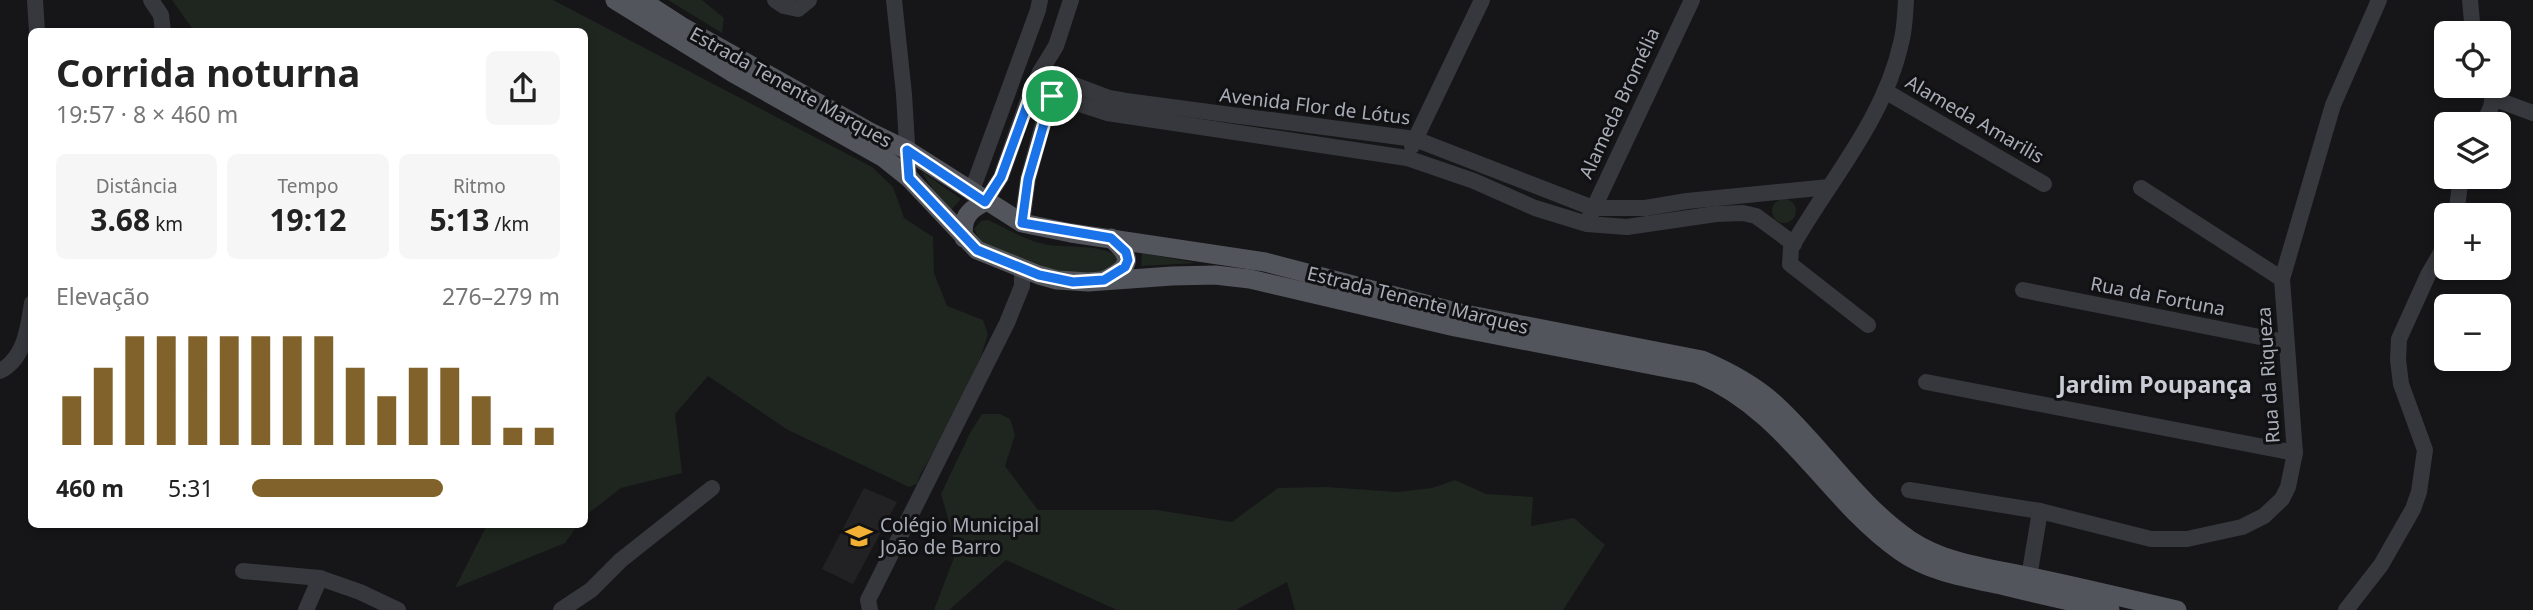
<!DOCTYPE html>
<html lang="pt">
<head>
<meta charset="utf-8">
<style>
	:root { --surface:#fff; --page:#f6f6f6; --text:#222; --muted:#767676; --accent:#80622a }
	body { margin:0; font-family:"Noto Sans",sans-serif; background:var(--page); color:var(--text); height:100vh; display:flex; flex-direction:column; font-size:26px; white-space:nowrap }
	* { box-sizing:border-box; margin:0 }
	p { font-size:23px; color:var(--muted) }
	.icon { flex:none; width:38px; height:38px; fill:none; stroke:currentColor; stroke-width:2; stroke-linecap:round; stroke-linejoin:round }
	.map { position:relative; flex:1; overflow:hidden }
	.drawer { position:absolute; left:28px; top:28px; width:560px; height:500px; display:flex; flex-direction:column; background:var(--surface); border-radius:10px; box-shadow:0 4px 10px #0003 }
	.drawer>* { flex:none }
	.tools { position:absolute; left:2434px; top:21px; display:grid; gap:14px }
	.tools a { display:grid; place-items:center; width:77px; height:77px; border-radius:10px; background:var(--surface); box-shadow:0 4px 10px #0003; font-size:35px }
	.pin { position:absolute; display:grid; place-items:center; width:60px; height:60px; color:#fff; margin:-30px; border:4px solid #fff; border-radius:50%; box-shadow:0 2px 7px #0007 }
	.round { display:grid; place-items:center; flex:none; width:74px; height:74px; border-radius:10px; background:var(--page) }
	.overview { display:flex; align-items:center; justify-content:space-between; height:119px; padding:0 28px }
	h1 { font-size:38px; font-weight:700; line-height:52px }
	.metrics { display:grid; grid-template-columns:repeat(3,1fr); gap:10px; height:119px; padding:7px 28px }
	.metrics div { display:grid; align-content:center; border-radius:10px; background:var(--page); text-align:center }
	.metrics b { font-size:30px; font-weight:700 }
	.metrics small { font-size:19px; font-weight:400 }
	.metrics p { font-size:19px }
	.chart { height:196px; padding:14px 28px }
	.chart p { display:flex; justify-content:space-between }
	.chart svg { width:100%; height:126px; margin-top:7px; stroke:var(--accent); stroke-width:6 }
	ul { padding:0 28px; list-style:none; font-size:23px }
	li { display:grid; grid-template-columns:112px 84px 1fr; align-items:center; height:52px }
	li i { height:18px; border-radius:9px; background:var(--accent) }
	.map>svg:first-child { display:block }
	.built { fill:#222225 }
	.green { fill:#1e261f }
	.lines { fill:none; stroke-linecap:round; stroke-linejoin:round }
	.minor { stroke:#37383d; stroke-width:16 }
	.major { stroke:#53555c; stroke-width:19 }
	.route-casing { stroke:#fff; stroke-width:14 }
	.route { stroke:#1a73e8; stroke-width:9 }
	.labels { text-anchor:middle; stroke-width:6; stroke-linejoin:round; paint-order:stroke }
	.street-label { font-size:19px; fill:#a8adb8; stroke:#111113 }
	.poi-label { font-size:19px; fill:#a8adb8; stroke:#111113; text-anchor:start }
	.quarter-label { font-size:23px; font-weight:bold; fill:#c9ccd4; stroke:#111113 }
</style>
</head>
<body>
<div class="map">
<svg width="2533" height="610" viewBox="0 0 2533 610">
	<rect width="100%" height="100%" fill="#161618"/>
	<!-- built -->
	<polygon class="built" points="864,488 897,502 853,584 822,569"/>
	<!-- green -->
	<g class="green">
		<polygon points="172,0 553,0 872,167 893,187 904,218 933,237 934,273 947,306 983,320 988,334 981,356 950,424 920,475 917,484 909,487 788,430 708,376 675,414 682,473 621,488 585,516 584,32 194,31"/>
		<polygon points="668,0 702,0 724,18 722,33"/>
		<polygon points="921,171 961,199 948,213"/>
		<circle cx="1784" cy="211" r="12"/>
		<path d="M988,220C1006,228 1025,240 1044,244C1066,249 1110,242 1122,262L1101,272L1085,274L1053,270L981,242L974,229L981,221Z"/>
		<polygon points="1142,253 1196,263 1141,266"/>
		<polygon points="982,414 1000,414 1010,419 1015,435 1005,466 1038,510 1157,510 1232,522 1278,488 1325,487 1398,492 1432,488 1455,480 1486,494 1533,497 1531,526 1574,518 1605,545 1563,610 1295,610 1287,582 1236,610 1117,610 1006,560 949,610 934,610 957,550 941,494 970,433"/>
		<polygon points="487,525 578,525 565,543 455,588"/>
	</g>
	<g class="lines">
		<!-- minor -->
		<g class="minor">
			<polyline points="35,0 37,32"/>
			<polyline points="151,0 161,15 163,32"/>
			<polyline points="775,0 784,6 798,9 809,0"/>
			<polyline points="894,0 904,94 909,178"/>
			<polyline points="2470,0 2473,33"/>
			<polyline points="1040,72 1109,98 1126,101 1415,139 1593,208 1645,208 1687,201 1829,187"/>
			<polyline points="1033,89 1107,113 1407,158 1474,181 1535,208 1587,224 1627,227 1716,214 1743,213 1756,216 1794,244"/>
			<polyline points="1885,91 2044,184"/>
			<polyline points="2495,99 2533,113"/>
			<path d="M2482,124C2491,110 2495,102 2490,86"/>
			<polyline points="1412,146 1482,0"/>
			<polyline points="2141,188 2282,279"/>
			<polyline points="971,193 1038,10 1040,0"/>
			<polyline points="985,202 1001,177 1029,97 1040,72 1056,46 1071,0"/>
			<polyline points="2456,215 2461,177"/>
			<polyline points="1590,216 1692,0"/>
			<polyline points="1022,223 1028,179 1053,87"/>
			<polyline points="2023,290 2285,342"/>
			<path d="M1868,325L1790,264L1791,248C1829,181 1884,120 1901,43C1905,29 1905,15 1906,0"/>
			<path d="M0,371C25,358 28,328 32,303"/>
			<polyline points="1926,382 2295,453"/>
			<polyline points="1909,490 2040,511 2151,539 2187,539 2242,527 2264,516 2282,499 2288,487 2295,453 2282,279 2333,105 2379,0"/>
			<polyline points="243,571 320,578 360,592 398,610"/>
			<polyline points="2029,577 2040,511"/>
			<polyline points="306,610 320,578"/>
			<polyline points="561,610 591,590 621,560 712,488"/>
			<polyline points="870,610 868,600 1007,323 1022,286 1022,268"/>
			<polyline points="2346,610 2381,565 2413,509 2419,492 2425,450 2401,384 2398,360 2399,339 2428,275 2446,244"/>
		</g>
		<!-- major -->
		<g class="major">
			<path d="M615,0L733,73L884,158L909,178L977,250L1039,275L1057,280L1088,282L1172,276L1215,275L1250,279L1455,327L1698,374C1787,411 1825,498 1900,551C1929,572 1967,578 2001,585C2037,594 2073,602 2110,610"/>
			<path d="M641,0L681,26L870,132L907,150L1022,223L1071,233L1265,262L1460,313L1702,360C1728,371 1754,385 1775,404C1822,447 1857,504 1910,540C1946,564 1990,568 2031,577C2080,587 2128,599 2177,610"/>
			<path d="M964,238C961,219 968,210 985,202"/>
			<path d="M1105,280C1132,266 1133,258 1111,238"/>
		</g>
	</g>
	<g class="lines">
		<!-- route casing -->
		<g class="route-casing">
			<polygon id="route" points="1033,89 1052,96 1028,179 1022,223 1111,238 1126,252 1128,260 1125,267 1104,280 1073,282 1039,275 977,250 909,178 907,150 985,202 1001,177"/>
		</g>
		<!-- route -->
		<use href="#route" class="route"/>
	</g>
	<!-- icons -->
	<defs>
		<g id="school-bare" transform="scale(2.1)"><path d="M0-5L7-2L0 1L-7-2ZM-4 1L0 2.5L4 1V4Q0 6-4 4Z" fill="#f2b134" stroke="#111113" stroke-width="2.5" paint-order="stroke"/></g>
	</defs>
	<g fill-rule="evenodd">
		<use href="#school-bare" x="859" y="536"/>
	</g>
	<g class="labels">
		<!-- street labels -->
		<g class="street-label">
			<text transform="translate(791 87) rotate(29)" y="7">Estrada Tenente Marques</text>
			<text transform="translate(1619 103) rotate(-65)" y="7">Alameda Bromélia</text>
			<text transform="translate(1315 106) rotate(7)" y="7">Avenida Flor de Lótus</text>
			<text transform="translate(1975 119) rotate(30)" y="7">Alameda Amarilis</text>
			<text transform="translate(2158 296) rotate(11)" y="7">Rua da Fortuna</text>
			<text transform="translate(1418 300) rotate(14)" y="7">Estrada Tenente Marques</text>
			<text transform="translate(2268 375) rotate(-94)" y="7">Rua da Riqueza</text>
		</g>
		<!-- poi labels -->
		<g class="poi-label">
			<text x="880" y="532">Colégio Municipal<tspan x="880" dy="22">João de Barro</tspan></text>
		</g>
		<!-- quarter labels -->
		<g class="quarter-label">
			<text x="2155" y="393">Jardim Poupança</text>
		</g>
	</g>
</svg>
<div class="tools">
<a><svg class="icon" aria-label="locate" viewBox="0 0 24 24"><circle cx="12" cy="12" r="6"/><path d="M12 2v4M12 18v4M2 12h4M18 12h4"/></svg></a>
<a><svg class="icon" aria-label="layers" viewBox="0 0 24 24"><path d="M12 4l9 5-9 5-9-5zM3 14l9 5 9-5"/></svg></a>
<a>+</a>
<a>−</a>
</div>
<div class="pin" style="left:1052px;top:96px;background:#1e9e55"><svg class="icon" aria-label="arrive" viewBox="0 0 24 24"><path d="M6 21V4h12l-3 4 3 4H6"/></svg></div>
<section class="drawer">
<div class="overview"><div><h1>Corrida noturna</h1><p>19:57 · 8 × 460 m</p></div><a class="round"><svg class="icon" aria-label="share" viewBox="0 0 24 24"><path d="M12 15V3M7 8l5-5 5 5M5 13v7h14v-7"/></svg></a></div>
<div class="metrics">
<div><p>Distância</p><b>3.68<small> km</small></b></div>
<div><p>Tempo</p><b>19:12</b></div>
<div><p>Ritmo</p><b>5:13<small> /km</small></b></div>
</div>
<div class="chart"><p><span>Elevação</span>276–279 m</p>
<svg viewBox="0 0 160 44" preserveAspectRatio="none"><path d="M5 44V27M15 44V17M25 44V6M35 44V6M45 44V6M55 44V6M65 44V6M75 44V6M85 44V6M95 44V17M105 44V27M115 44V17M125 44V17M135 44V27M145 44V38M155 44V38"/></svg>
</div>
<ul>
<li><b>460 m</b>5:31<i style="width:62%"></i></li>
</ul>
</section>
</div>
</body>
</html>
